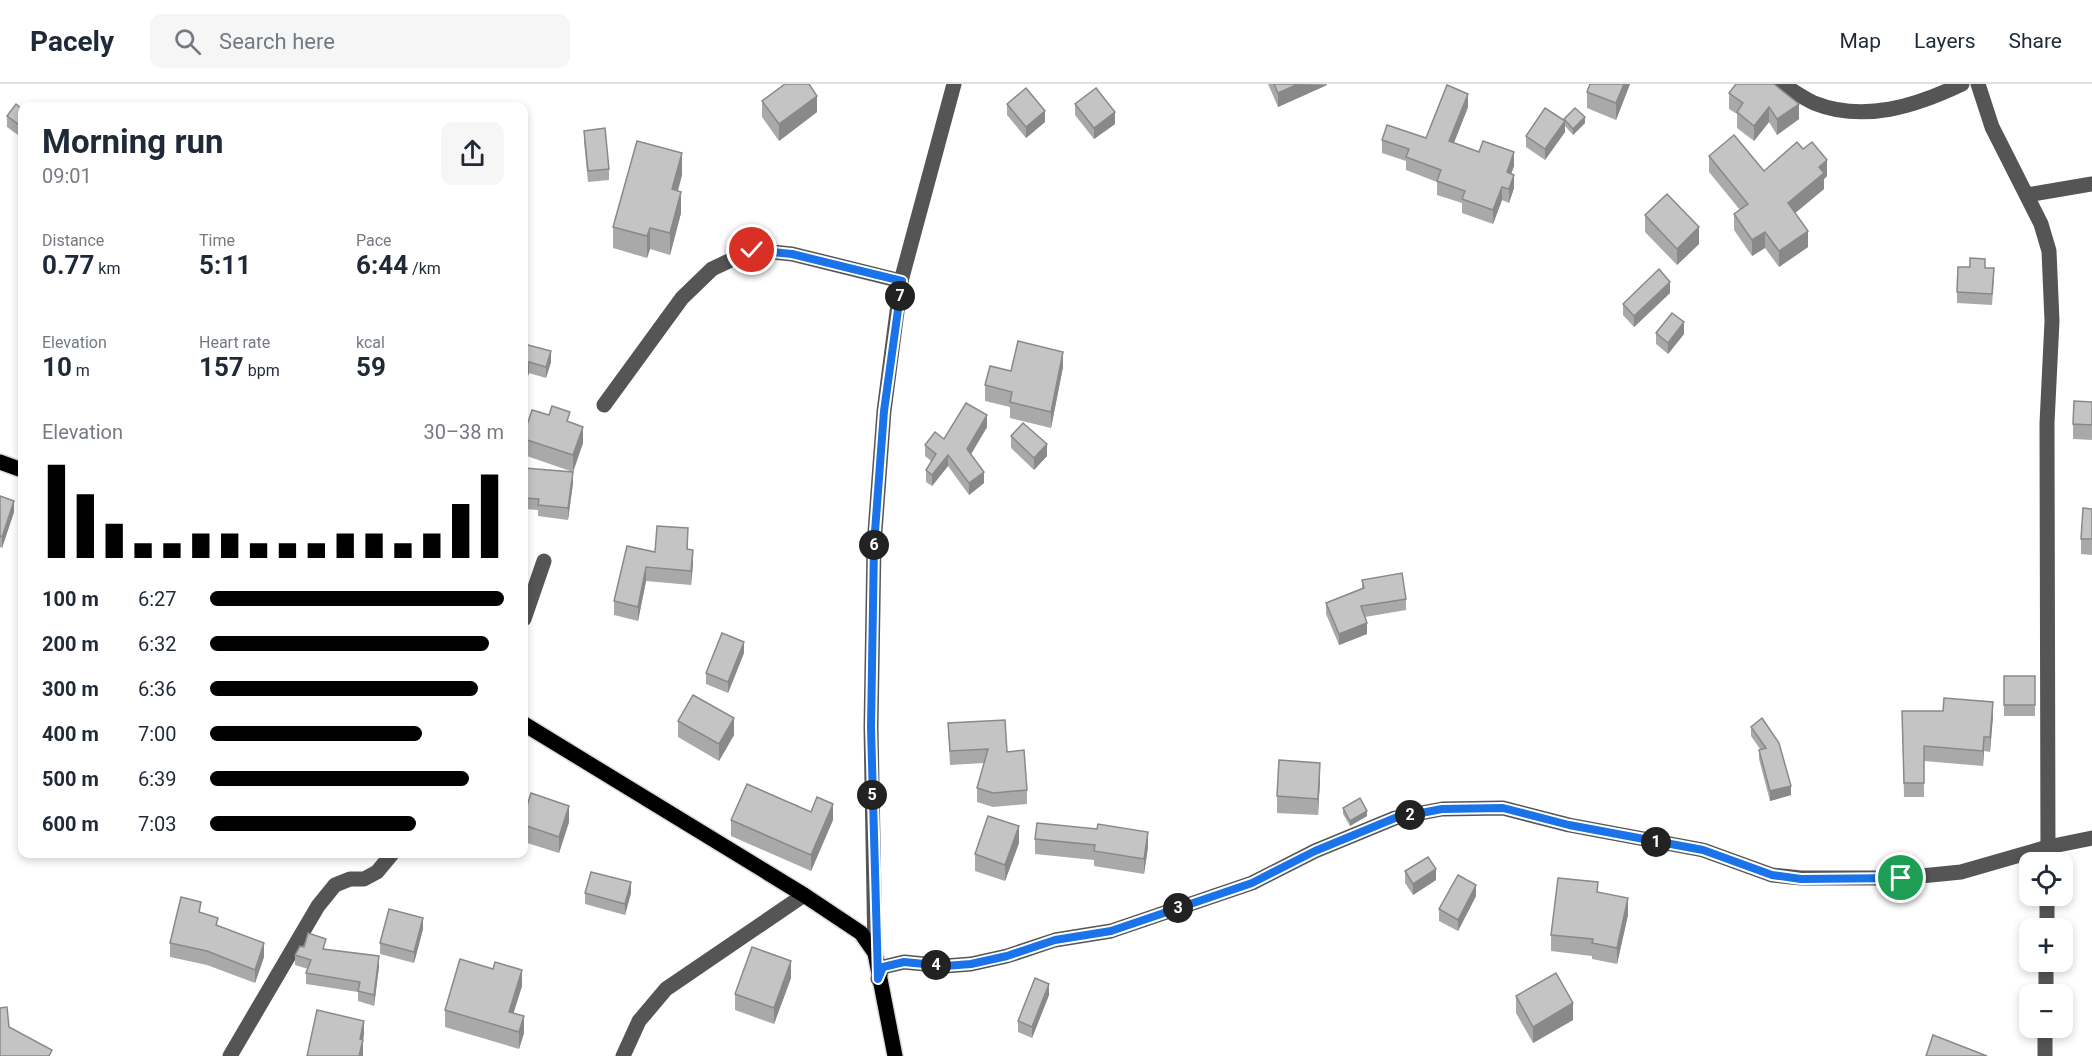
<!DOCTYPE html>
<html lang="en">
<head>
<meta charset="utf-8">
<style>
	:root { --surface:#fff; --page:#f6f6f7; --text:#1f2937; --muted:#747a83; --line:#e0e1e3; --accent:#000 }
	body { margin:0; font-family:Roboto,sans-serif; background:var(--page); color:var(--text); height:100vh; display:flex; flex-direction:column; font-size:22px; white-space:nowrap }
	* { box-sizing:border-box; margin:0 }
	p { font-size:20px; color:var(--muted) }
	.icon { flex:none; width:33px; height:33px; fill:none; stroke:currentColor; stroke-width:2; stroke-linecap:round; stroke-linejoin:round }
	.map { position:relative; flex:1; overflow:hidden }
	.details { position:absolute; left:18px; top:18px; width:510px; height:756px; display:flex; flex-direction:column; background:var(--surface); border-radius:12px; box-shadow:0 3px 9px #0003 }
	.details>* { flex:none }
	.buttons { position:absolute; left:2019px; top:768px; display:grid; gap:12px }
	.buttons a { display:grid; place-items:center; width:54px; height:54px; border-radius:12px; background:var(--surface); box-shadow:0 3px 9px #0003; font-size:30px }
	.pin { position:absolute; display:grid; place-items:center; width:51px; height:51px; color:#fff; margin:-26px; border:3px solid #fff; border-radius:50%; box-shadow:0 2px 6px #0007 }
	.km { position:absolute; width:30px; height:30px; margin:-15px; border-radius:50%; background:#222; color:#fff; font-size:16px; line-height:30px; text-align:center }
	.round { display:grid; place-items:center; flex:none; width:63px; height:63px; border-radius:12px; background:var(--page) }
	.overview { display:flex; align-items:center; justify-content:space-between; height:102px; padding:0 24px }
	h1 { font-size:33px; font-weight:700; line-height:45px }
	.metrics { display:grid; grid-template-columns:repeat(3,1fr); gap:9px; height:102px; padding:6px 24px }
	.metrics div { display:grid; align-content:center }
	.metrics b { font-size:26px; font-weight:700 }
	.metrics small { font-size:16px; font-weight:400 }
	.metrics p { font-size:16px }
	.chart { height:168px; padding:12px 24px }
	.chart p { display:flex; justify-content:space-between }
	.chart svg { width:100%; height:108px; margin-top:6px; stroke:var(--accent); stroke-width:6 }
	ul { padding:0 24px; list-style:none; font-size:20px }
	li { display:grid; grid-template-columns:96px 72px 1fr; align-items:center; height:45px }
	li i { height:15px; border-radius:8px; background:var(--accent) }
	header { display:flex; align-items:center; gap:36px; box-sizing:border-box; height:84px; padding:0 30px; background:var(--surface); border-bottom:2px solid var(--line) }
	header strong { font-size:28px }
	nav { display:flex; gap:33px; margin-inline-start:auto; font-size:21px }
	.search { width:420px; height:54px; background:var(--page); display:flex; align-items:center; gap:15px; box-sizing:border-box; padding:0 21px; border-radius:12px; color:var(--muted); font-size:22px }
	.map>svg:first-child { display:block }
	.lines { fill:none; stroke-linecap:round; stroke-linejoin:round }
	.major-casing { stroke:#dbdbdb; stroke-width:18 }
	.minor { stroke:#555; stroke-width:15 }
	.major { stroke:#000; stroke-width:15 }
	.wall { fill:#a9a9a9 }
	.shaded-wall { fill:#898989 }
	.building { fill:#c4c4c4; stroke:#898989; stroke-width:1.5 }
	.route-casing { stroke:#fff; stroke-width:12 }
	.route { stroke:#1a73e8; stroke-width:8 }
</style>
</head>
<body>
<header>
<strong>Pacely</strong>
<div class="search"><svg class="icon" aria-label="search" viewBox="0 0 24 24"><circle cx="10" cy="10" r="6"/><path d="M15 15l6 6"/></svg>Search here</div>
<nav><a>Map</a><a>Layers</a><a>Share</a></nav>
</header>
<div class="map">
<svg width="2092" height="972" viewBox="0 0 2092 972">
	<rect width="100%" height="100%" fill="#fff"/>
	<g class="lines">
		<!-- major casing -->
		<g class="major-casing">
			<g id="major">
				<polyline points="0,378 22,386"/>
				<polyline points="524,640 804,811 861,849 875,869 895,972"/>
			</g>
		</g>
		<!-- minor -->
		<g class="minor">
			<path d="M1782,0C1792,6 1803,14 1814,19C1864,39 1916,22 1962,0"/>
			<polyline points="1978,0 1992,43 2041,140 2049,167 2052,237 2047,339 2048,778"/>
			<polyline points="2027,111 2092,100"/>
			<polyline points="604,321 682,214 712,185 752,166 792,170 901,197"/>
			<polyline points="524,535 544,477"/>
			<polyline points="2047,844 2047,812"/>
			<polyline points="875,869 871,643 874,461 884,327 901,197 954,0"/>
			<polyline points="878,895 883,883 904,878 945,882 971,880 1007,872 1055,856 1111,847 1252,799 1315,767 1395,734 1442,725 1503,724 1569,741 1703,766 1772,791 1801,794 1901,794 1961,788 2048,763 2092,754"/>
			<polyline points="2046,910 2046,878"/>
			<polyline points="230,972 318,822 335,801 350,795 364,795 377,788 392,770"/>
			<polyline points="623,972 639,937 666,905 804,811"/>
			<polyline points="2045,972 2045,944"/>
		</g>
		<!-- major -->
		<use href="#major" class="major"/>
	</g>
	<!-- wall -->
	<g class="wall">
		<polygon points="1268,0 1327,0 1327,1 1278,23"/>
		<polygon points="1630,0 1616,36 1587,24 1587,8"/>
		<polygon points="1736,0 1799,35 1777,51 1769,38 1754,57 1737,44 1737,30 1729,25 1729,9"/>
		<polygon points="762,17 817,28 779,57 762,33"/>
		<polygon points="1007,20 1045,38 1026,54 1007,31"/>
		<polygon points="1075,20 1115,40 1094,55 1075,31"/>
		<polygon points="1468,23 1454,59 1514,82 1511,90 1514,104 1509,119 1502,116 1493,140 1462,129 1462,119 1437,111 1437,98 1406,86 1406,77 1382,69 1382,56 1426,54"/>
		<polygon points="22,25 22,54 7,43 7,32"/>
		<polygon points="1564,35 1585,39 1573,51 1565,42 1565,48 1545,76 1526,63 1526,52 1564,37"/>
		<polygon points="584,47 609,85 609,96 588,98 584,58"/>
		<polygon points="1709,72 1764,87 1827,92 1824,95 1824,105 1795,129 1808,163 1779,183 1765,164 1752,172 1734,146 1734,130 1740,126 1709,88"/>
		<polygon points="682,91 678,107 681,129 670,171 650,165 647,174 613,164 613,143"/>
		<polygon points="1645,131 1699,160 1677,181 1645,148"/>
		<polygon points="1985,184 1994,195 1992,221 1957,219 1957,208"/>
		<polygon points="1670,209 1634,243 1623,231 1623,220"/>
		<polygon points="1656,249 1684,250 1668,270 1656,260"/>
		<polygon points="524,260 551,278 546,294 529,289 524,304"/>
		<polygon points="1063,283 1051,344 1010,334 1010,323 985,317 985,301 1011,287"/>
		<polygon points="2092,318 2092,356 2073,355 2073,340"/>
		<polygon points="570,338 583,359 573,388 524,371 524,350"/>
		<polygon points="987,343 971,370 984,399 969,411 948,382 932,402 926,398 926,386 931,377 925,372 925,361"/>
		<polygon points="1011,352 1047,372 1034,386 1011,364"/>
		<polygon points="524,384 573,399 568,436 538,432 538,426 524,425"/>
		<polygon points="0,412 14,428 2,464 0,463"/>
		<polygon points="2092,425 2092,471 2081,470 2081,455"/>
		<polygon points="688,458 688,466 693,480 691,501 646,497 638,537 614,531 614,517 655,468"/>
		<polygon points="1362,496 1406,515 1406,526 1365,533 1367,550 1339,561 1326,530 1326,519 1362,504"/>
		<polygon points="744,569 728,609 706,600 706,589"/>
		<rect x="2004" y="592" width="31" height="40"/>
		<polygon points="1902,627 1993,632 1990,668 1984,667 1983,682 1924,677 1924,713 1904,713"/>
		<polygon points="1762,634 1791,711 1770,717 1759,675 1759,666 1760,665 1751,652 1751,643"/>
		<polygon points="678,637 734,651 719,677 678,653"/>
		<polygon points="948,639 1007,668 1027,706 1027,720 993,723 977,718 977,704 984,679 950,681"/>
		<polygon points="1320,696 1318,731 1277,729 1277,712"/>
		<polygon points="1343,724 1367,732 1350,742 1343,730"/>
		<polygon points="811,728 833,736 811,787 731,752 731,736"/>
		<polygon points="524,732 569,738 559,769 524,758"/>
		<polygon points="1035,755 1148,763 1144,790 1094,782 1094,776 1035,770"/>
		<polygon points="1019,759 1005,797 975,787 975,770"/>
		<polygon points="1405,787 1436,796 1413,811 1405,799"/>
		<polygon points="1598,808 1628,831 1617,880 1592,875 1592,872 1551,867 1551,851"/>
		<polygon points="585,809 631,809 625,831 585,820"/>
		<polygon points="1476,812 1458,847 1439,837 1439,825"/>
		<polygon points="201,829 218,841 264,873 255,899 207,881 170,873 170,859"/>
		<polygon points="423,845 414,879 380,870 380,859"/>
		<polygon points="304,863 326,865 379,883 374,922 358,917 358,908 306,900 306,889 308,885 295,881 295,871"/>
		<polygon points="791,894 774,940 735,926 735,910"/>
		<polygon points="522,902 513,929 524,949 519,965 445,943 445,926"/>
		<polygon points="1049,911 1032,954 1018,948 1018,937"/>
		<polygon points="1516,912 1573,936 1533,959 1516,929"/>
	</g>
	<!-- shaded-wall -->
	<g class="shaded-wall">
		<polygon points="1298,0 1327,1 1278,23 1278,9"/>
		<polygon points="1624,0 1630,0 1616,36 1616,19"/>
		<polygon points="1468,10 1468,23 1449,71 1449,57"/>
		<polygon points="817,12 817,28 779,57 779,40"/>
		<polygon points="1799,20 1799,35 1777,51 1777,35"/>
		<polygon points="1769,23 1769,38 1754,57 1754,42"/>
		<polygon points="1045,27 1045,38 1026,54 1026,43"/>
		<polygon points="1115,28 1115,40 1094,55 1094,44"/>
		<polygon points="1585,33 1585,39 1573,51 1573,45"/>
		<polygon points="1565,37 1565,48 1545,76 1545,65"/>
		<polygon points="1514,68 1514,82 1507,102 1507,88"/>
		<polygon points="682,69 682,91 672,127 672,105"/>
		<polygon points="1827,76 1827,92 1824,95 1824,105 1788,135 1788,119 1819,83"/>
		<polygon points="1514,91 1514,104 1509,119 1509,105"/>
		<polygon points="1502,103 1502,116 1493,140 1493,126"/>
		<polygon points="681,108 681,129 670,171 670,149"/>
		<polygon points="1699,143 1699,160 1677,181 1677,165"/>
		<polygon points="650,144 650,165 647,174 647,152"/>
		<polygon points="1808,147 1808,163 1779,183 1779,167"/>
		<polygon points="1765,148 1765,164 1752,172 1752,156"/>
		<polygon points="1670,198 1670,209 1634,243 1634,232"/>
		<polygon points="1684,238 1684,250 1668,270 1668,259"/>
		<polygon points="551,267 551,278 546,294 546,283"/>
		<polygon points="1063,268 1063,283 1051,344 1051,328"/>
		<polygon points="529,278 529,289 524,304 524,293"/>
		<polygon points="987,331 987,343 967,377 967,365"/>
		<polygon points="583,343 583,359 573,388 573,371"/>
		<polygon points="1047,360 1047,372 1034,386 1034,374"/>
		<polygon points="948,371 948,382 932,402 932,391"/>
		<polygon points="573,388 573,399 568,436 568,424"/>
		<polygon points="984,388 984,399 969,411 969,399"/>
		<polygon points="14,417 14,428 2,464 2,453"/>
		<polygon points="693,466 693,480 691,501 691,487"/>
		<polygon points="646,483 646,497 638,537 638,523"/>
		<polygon points="1367,539 1367,550 1339,561 1339,550"/>
		<polygon points="744,558 744,569 728,609 728,598"/>
		<polygon points="1993,618 1993,632 1990,668 1990,653"/>
		<polygon points="734,634 734,651 719,677 719,660"/>
		<polygon points="1984,653 1984,667 1983,682 1983,667"/>
		<polygon points="1320,679 1320,696 1318,731 1318,715"/>
		<polygon points="1791,702 1791,711 1770,717 1770,707"/>
		<polygon points="833,720 833,736 811,787 811,771"/>
		<polygon points="569,722 569,738 559,769 559,753"/>
		<polygon points="1367,727 1367,732 1350,742 1350,737"/>
		<polygon points="1019,742 1019,759 1005,797 1005,781"/>
		<polygon points="1148,748 1148,763 1144,790 1144,775"/>
		<polygon points="1436,785 1436,796 1413,811 1413,800"/>
		<polygon points="631,798 631,809 625,831 625,820"/>
		<polygon points="1476,801 1476,812 1458,847 1458,836"/>
		<polygon points="1628,814 1628,831 1617,880 1617,864"/>
		<polygon points="423,834 423,845 414,879 414,868"/>
		<polygon points="264,859 264,873 255,899 255,886"/>
		<polygon points="379,872 379,883 374,922 374,911"/>
		<polygon points="791,877 791,894 774,940 774,924"/>
		<polygon points="522,886 522,902 509,944 509,928"/>
		<polygon points="1049,900 1049,911 1032,954 1032,943"/>
		<polygon points="1573,919 1573,936 1533,959 1533,943"/>
		<polygon points="524,932 524,949 519,965 519,948"/>
		<polygon points="364,937 364,951 362,962 363,956 363,972 359,972 360,955"/>
	</g>
	<!-- building -->
	<g class="building">
		<polygon points="785,0 809,0 817,12 779,40 762,17"/>
		<polygon points="1274,0 1298,0 1278,9"/>
		<polygon points="1590,0 1624,0 1616,19 1587,8"/>
		<polygon points="1736,0 1774,0 1799,20 1777,35 1769,23 1754,42 1737,28 1743,19 1729,9"/>
		<polygon points="1447,1 1468,10 1449,57 1479,68 1483,57 1514,68 1507,88 1514,91 1509,105 1502,103 1493,126 1462,115 1465,107 1437,97 1441,86 1406,73 1409,65 1382,56 1387,41 1426,54"/>
		<polygon points="1026,4 1045,27 1026,43 1007,20"/>
		<polygon points="1096,4 1115,28 1094,44 1075,20"/>
		<polygon points="16,20 22,25 22,43 7,32"/>
		<polygon points="1545,24 1565,37 1545,65 1526,52"/>
		<polygon points="1575,24 1585,33 1573,45 1564,35"/>
		<polygon points="605,44 609,85 588,87 584,47"/>
		<polygon points="1734,51 1764,87 1797,58 1803,65 1812,58 1827,76 1819,83 1824,89 1788,119 1808,147 1779,167 1765,148 1752,156 1734,130 1748,120 1709,72"/>
		<polygon points="637,57 682,69 672,105 681,108 670,149 650,144 647,152 613,143"/>
		<polygon points="1667,110 1699,143 1677,165 1645,131"/>
		<polygon points="1970,174 1985,175 1985,184 1994,184 1992,210 1957,208 1958,183 1970,183"/>
		<polygon points="1659,185 1670,198 1634,232 1623,220"/>
		<polygon points="1672,229 1684,238 1668,259 1656,249"/>
		<polygon points="1018,257 1063,268 1051,328 1010,318 1012,308 985,301 990,282 1011,287"/>
		<polygon points="524,260 551,267 546,283 529,278 524,293"/>
		<polygon points="2074,317 2092,318 2092,341 2073,340"/>
		<polygon points="966,319 987,331 967,365 984,388 969,399 948,371 932,391 926,386 936,370 925,361 935,348 944,355"/>
		<polygon points="552,322 570,328 567,337 583,343 573,371 524,355 524,350 532,326 549,331"/>
		<polygon points="1023,339 1047,360 1034,374 1011,352"/>
		<polygon points="524,384 573,388 568,424 538,421 539,415 524,414"/>
		<polygon points="0,412 14,417 2,453 0,452"/>
		<polygon points="2083,424 2092,425 2092,455 2081,455"/>
		<polygon points="657,442 688,444 687,465 693,466 691,487 646,483 638,523 614,517 627,462 655,468"/>
		<polygon points="1402,489 1406,515 1361,522 1367,539 1339,550 1326,519 1364,504 1362,496"/>
		<polygon points="722,549 744,558 728,598 706,589"/>
		<rect x="2004" y="592" width="31" height="29"/>
		<polygon points="693,611 734,634 719,660 678,637"/>
		<polygon points="1944,614 1993,618 1990,653 1984,653 1983,667 1924,662 1924,699 1904,699 1902,627 1943,627"/>
		<polygon points="1762,634 1779,659 1791,702 1770,707 1759,666 1766,664 1751,643"/>
		<polygon points="1005,636 1007,668 1024,666 1027,706 993,709 977,704 988,665 950,667 948,639"/>
		<polygon points="1279,676 1320,679 1318,715 1277,712"/>
		<polygon points="747,700 811,728 817,713 833,720 811,771 731,736"/>
		<polygon points="531,709 569,722 559,753 524,741 524,732"/>
		<polygon points="1360,714 1367,727 1350,737 1343,724"/>
		<polygon points="988,732 1019,742 1005,781 975,770"/>
		<polygon points="1037,739 1097,745 1098,740 1148,748 1144,775 1094,767 1095,761 1035,755"/>
		<polygon points="1428,773 1436,785 1413,800 1405,787"/>
		<polygon points="591,788 631,798 625,820 585,809"/>
		<polygon points="1458,791 1476,801 1458,836 1439,825"/>
		<polygon points="1558,794 1598,798 1597,808 1628,814 1617,864 1592,859 1593,855 1551,851"/>
		<polygon points="181,813 201,818 199,828 218,834 216,841 264,859 255,886 207,867 170,859"/>
		<polygon points="389,825 423,834 414,868 380,859"/>
		<polygon points="308,849 326,855 323,865 379,872 374,911 358,907 360,898 306,889 311,876 295,871 300,862 304,863"/>
		<polygon points="752,863 791,877 774,924 735,910"/>
		<polygon points="460,875 493,885 495,878 522,886 509,928 524,932 519,948 445,926"/>
		<polygon points="1556,889 1573,919 1533,943 1516,912"/>
		<polygon points="1035,894 1049,900 1032,943 1018,937"/>
		<polygon points="7,923 9,943 52,966 49,972 0,972 0,924"/>
		<polygon points="317,926 364,937 360,955 363,956 359,972 307,972"/>
		<polygon points="1933,951 1987,972 1926,972"/>
	</g>
	<g class="lines">
		<!-- route casing -->
		<g class="route-casing">
			<polyline id="route" points="752,166 792,170 902,197 884,327 874,461 871,643 878,895 883,883 904,878 945,882 971,880 1007,872 1055,856 1111,847 1252,799 1315,767 1395,734 1442,725 1503,724 1569,741 1703,766 1772,791 1801,795 1901,794"/>
		</g>
		<!-- route -->
		<use href="#route" class="route"/>
	</g>
</svg>
<div class="buttons">
<a><svg class="icon" aria-label="locate" viewBox="0 0 24 24"><circle cx="12" cy="12" r="6"/><path d="M12 2v4M12 18v4M2 12h4M18 12h4"/></svg></a>
<a>+</a>
<a>−</a>
</div>
<div class="pin" style="left:1901px;top:794px;background:#1e9e55"><svg class="icon" aria-label="arrive" viewBox="0 0 24 24"><path d="M6 21V4h12l-3 4 3 4H6"/></svg></div>
<div class="pin" style="left:752px;top:166px;background:#d93025"><svg class="icon" aria-label="check" viewBox="0 0 24 24"><path d="M5 12l5 5 9-10"/></svg></div>
<b class="km" style="left:1656px;top:758px">1</b>
<b class="km" style="left:1410px;top:731px">2</b>
<b class="km" style="left:1178px;top:824px">3</b>
<b class="km" style="left:936px;top:881px">4</b>
<b class="km" style="left:872px;top:711px">5</b>
<b class="km" style="left:874px;top:461px">6</b>
<b class="km" style="left:900px;top:212px">7</b>
<section class="details">
<div class="overview"><div><h1>Morning run</h1><p>09:01</p></div><a class="round"><svg class="icon" aria-label="share" viewBox="0 0 24 24"><path d="M12 15V3M7 8l5-5 5 5M5 13v7h14v-7"/></svg></a></div>
<div class="metrics">
<div><p>Distance</p><b>0.77<small> km</small></b></div>
<div><p>Time</p><b>5:11</b></div>
<div><p>Pace</p><b>6:44<small> /km</small></b></div>
</div>
<div class="metrics">
<div><p>Elevation</p><b>10<small> m</small></b></div>
<div><p>Heart rate</p><b>157<small> bpm</small></b></div>
<div><p>kcal</p><b>59</b></div>
</div>
<div class="chart"><p><span>Elevation</span>30–38 m</p>
<svg viewBox="0 0 160 44" preserveAspectRatio="none"><path d="M5 44V6M15 44V18M25 44V30M35 44V38M45 44V38M55 44V34M65 44V34M75 44V38M85 44V38M95 44V38M105 44V34M115 44V34M125 44V38M135 44V34M145 44V22M155 44V10"/></svg>
</div>
<ul>
<li><b>100 m</b>6:27<i style="width:100%"></i></li>
<li><b>200 m</b>6:32<i style="width:95%"></i></li>
<li><b>300 m</b>6:36<i style="width:91%"></i></li>
<li><b>400 m</b>7:00<i style="width:72%"></i></li>
<li><b>500 m</b>6:39<i style="width:88%"></i></li>
<li><b>600 m</b>7:03<i style="width:70%"></i></li>
</ul>
</section>
</div>
</body>
</html>
